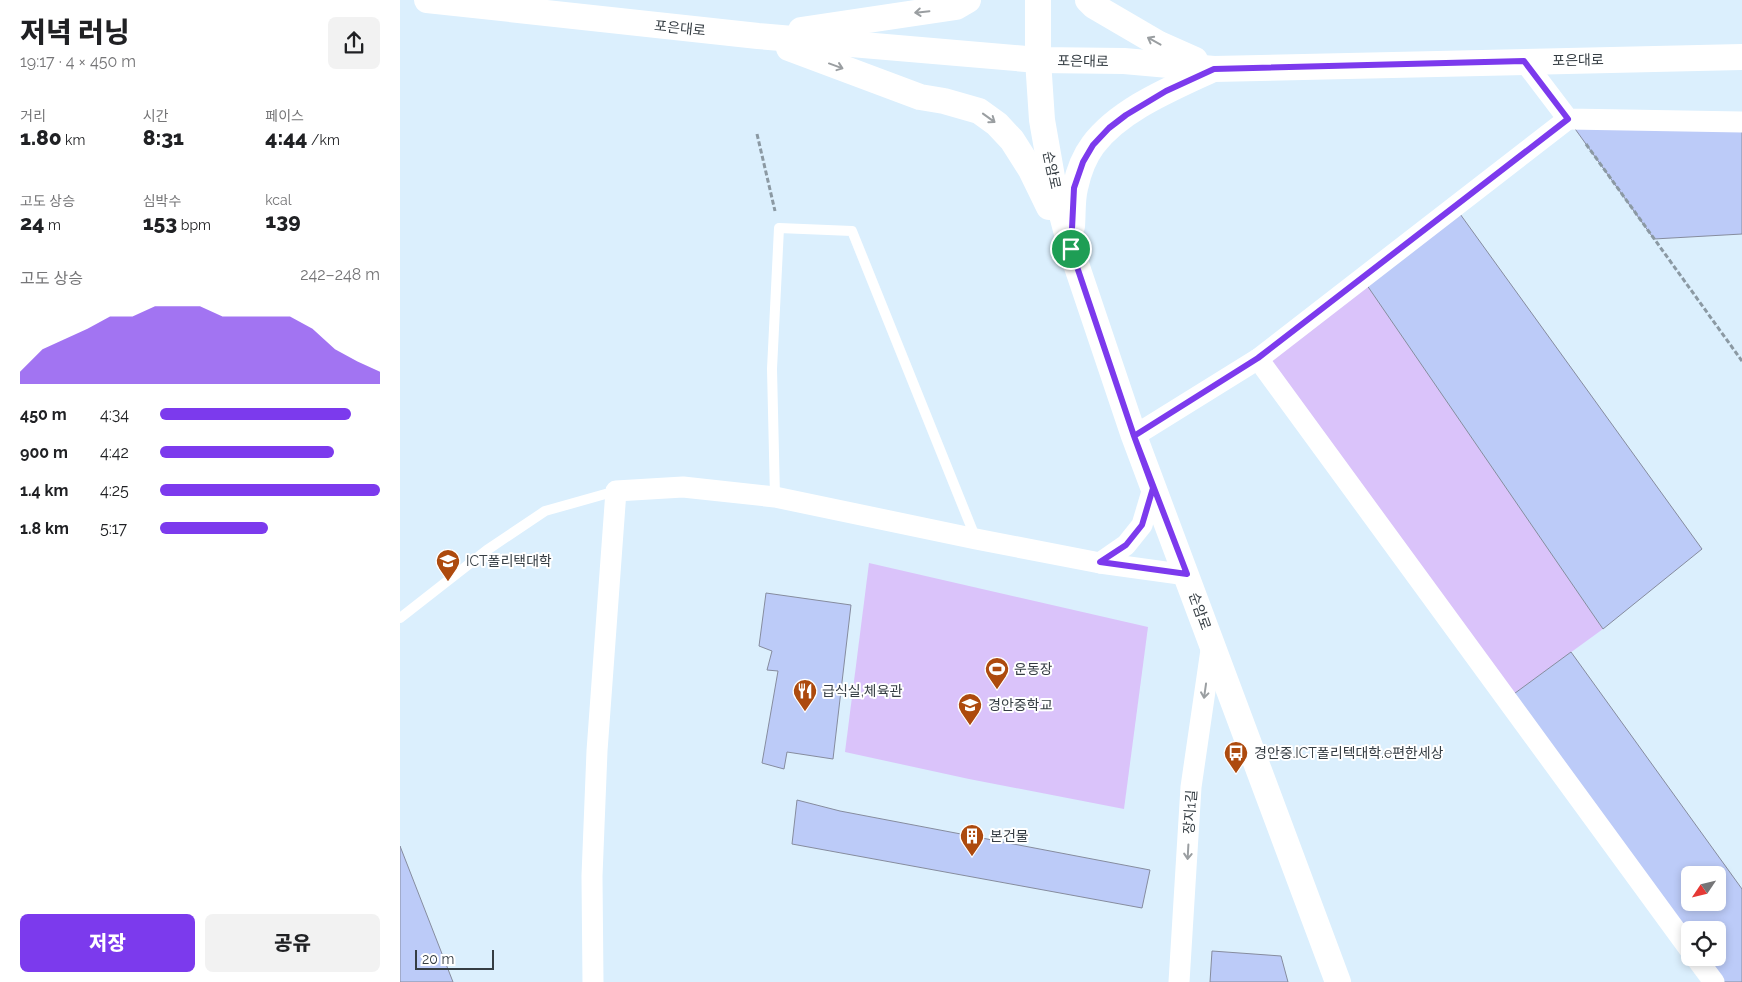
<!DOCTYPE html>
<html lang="ko">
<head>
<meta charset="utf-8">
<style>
	:root { --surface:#fff; --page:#f2f2f2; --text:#202124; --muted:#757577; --accent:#7c3aed }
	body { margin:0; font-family:Raleway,"Noto Sans KR",sans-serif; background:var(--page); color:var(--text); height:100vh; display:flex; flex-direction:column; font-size:19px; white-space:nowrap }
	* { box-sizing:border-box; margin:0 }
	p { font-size:16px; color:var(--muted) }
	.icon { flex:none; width:28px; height:28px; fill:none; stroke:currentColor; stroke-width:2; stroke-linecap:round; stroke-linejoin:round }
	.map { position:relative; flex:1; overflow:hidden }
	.sheet { display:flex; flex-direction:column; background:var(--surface); width:400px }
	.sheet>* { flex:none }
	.needle { width:32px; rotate:235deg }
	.tools { position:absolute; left:1281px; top:866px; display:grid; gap:10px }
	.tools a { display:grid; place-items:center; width:45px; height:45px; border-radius:8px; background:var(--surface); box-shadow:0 2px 8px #0003; font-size:25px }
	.scale { position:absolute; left:15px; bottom:12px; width:79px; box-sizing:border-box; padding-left:5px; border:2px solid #353d43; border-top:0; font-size:14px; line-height:18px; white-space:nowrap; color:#353d43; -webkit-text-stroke:4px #fff; paint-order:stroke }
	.pin { position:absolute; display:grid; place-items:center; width:42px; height:42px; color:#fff; margin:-21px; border:2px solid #fff; border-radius:50%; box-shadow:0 1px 5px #0007 }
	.round { display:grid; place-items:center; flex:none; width:52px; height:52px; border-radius:8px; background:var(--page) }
	.overview { display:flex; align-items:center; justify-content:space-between; height:85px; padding:0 20px }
	h1 { font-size:28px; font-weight:800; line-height:38px }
	.metrics { display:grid; grid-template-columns:repeat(3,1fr); gap:8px; height:85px; padding:5px 20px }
	.metrics div { display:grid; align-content:center }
	.metrics b { font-size:21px; font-weight:800 }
	.metrics small { font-size:14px; font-weight:400 }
	.metrics p { font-size:14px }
	.chart { height:140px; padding:10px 20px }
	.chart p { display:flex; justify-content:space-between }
	.chart svg { width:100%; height:90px; margin-top:5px; fill:var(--accent); opacity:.7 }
	.action { display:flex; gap:10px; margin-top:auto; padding:10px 20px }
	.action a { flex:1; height:58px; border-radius:8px; background:var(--accent); color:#fff; font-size:20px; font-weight:800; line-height:58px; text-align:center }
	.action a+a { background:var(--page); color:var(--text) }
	ul { padding:0 20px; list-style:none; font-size:16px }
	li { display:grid; grid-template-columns:80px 60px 1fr; align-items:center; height:38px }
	li i { height:12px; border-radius:6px; background:var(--accent) }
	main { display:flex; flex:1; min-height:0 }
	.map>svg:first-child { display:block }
	.green { fill:#dac3fa }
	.building { fill:#bccbf8; stroke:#868c9e; fill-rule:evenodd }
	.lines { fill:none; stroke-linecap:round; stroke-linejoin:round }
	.path { stroke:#8b99a3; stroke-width:3; stroke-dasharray:5 2.5; stroke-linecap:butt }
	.service { stroke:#fff; stroke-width:10 }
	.minor { stroke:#fff; stroke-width:21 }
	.tertiary { stroke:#fff; stroke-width:26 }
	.oneway { stroke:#9a9ea1 }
	.route-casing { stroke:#fff; stroke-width:10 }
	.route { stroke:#7c3aed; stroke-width:6 }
	.labels { text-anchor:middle; stroke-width:4; stroke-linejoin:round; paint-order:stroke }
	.street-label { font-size:14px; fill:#353d43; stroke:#fff }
	.poi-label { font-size:14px; fill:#353d43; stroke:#fff; text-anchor:start }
</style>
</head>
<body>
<main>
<section class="sheet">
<div class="overview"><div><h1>저녁 러닝</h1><p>19:17 · 4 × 450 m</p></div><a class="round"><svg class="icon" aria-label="share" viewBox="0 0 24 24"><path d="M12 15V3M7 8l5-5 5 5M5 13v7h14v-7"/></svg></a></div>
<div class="metrics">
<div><p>거리</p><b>1.80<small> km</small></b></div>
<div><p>시간</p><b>8:31</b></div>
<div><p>페이스</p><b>4:44<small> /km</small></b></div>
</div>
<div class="metrics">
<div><p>고도 상승</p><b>24<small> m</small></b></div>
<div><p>심박수</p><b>153<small> bpm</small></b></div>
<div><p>kcal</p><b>139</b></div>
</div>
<div class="chart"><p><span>고도 상승</span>242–248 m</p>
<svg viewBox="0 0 160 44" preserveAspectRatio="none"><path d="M0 44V38L10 27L20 22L30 17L40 11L50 11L60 6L70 6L80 6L90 11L100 11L110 11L120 11L130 17L140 27L150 33L160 38V44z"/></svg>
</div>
<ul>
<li><b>450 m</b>4:34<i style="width:87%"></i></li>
<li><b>900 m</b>4:42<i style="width:79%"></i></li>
<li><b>1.4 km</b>4:25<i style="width:100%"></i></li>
<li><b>1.8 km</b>5:17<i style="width:49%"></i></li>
</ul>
<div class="action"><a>저장</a><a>공유</a></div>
</section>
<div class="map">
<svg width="1342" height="982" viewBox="0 0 1342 982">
	<rect width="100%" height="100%" fill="#dbeffd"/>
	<!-- green -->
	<g class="green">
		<polygon points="962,278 1203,629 1107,699 858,359"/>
		<polygon points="469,563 748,627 724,809 569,779 445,752"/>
	</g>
	<!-- building -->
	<g class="building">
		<polygon points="1168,119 1342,121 1342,234 1254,239"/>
		<polygon points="1055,207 1302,549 1203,629 962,278"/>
		<polygon points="366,593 451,605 433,759 387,752 384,769 362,763 378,671 367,670 372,651 359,646"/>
		<path d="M1171,652L1342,889V982H1314L1296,958H1318V930H1290V950L1107,699ZM1290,875H1318V902H1290Z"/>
		<polygon points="397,800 440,811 750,870 742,908 392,844"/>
		<polygon points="0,846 53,982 0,982"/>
		<polygon points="812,951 881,956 888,982 810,982"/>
	</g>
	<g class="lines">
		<!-- path -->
		<g class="path">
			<polyline points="357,134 375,211"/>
			<polyline points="1186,144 1342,361"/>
		</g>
		<!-- service -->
		<g class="service">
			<polyline points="375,497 372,369 379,228 452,231 576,539"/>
			<polyline points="0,618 87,550 145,511 216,491"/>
		</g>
		<!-- minor -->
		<g class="minor">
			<polyline points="1124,61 1168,119 1342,122"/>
			<polyline points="858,359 1290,950"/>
			<polyline points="734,436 858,359 1168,119"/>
			<polyline points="700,563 726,545 742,525 753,488"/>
			<polyline points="1296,958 1314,982"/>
			<polyline points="193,982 192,876 197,751 216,491 283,487 375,497 576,539 700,563 787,575"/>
			<polyline points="779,982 791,787 812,643"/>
		</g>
		<!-- tertiary -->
		<g class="tertiary">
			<polyline points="27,0 358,36 638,60 724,61 814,69 1342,57"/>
			<polyline points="638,0 638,60 642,120 652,177 671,249 734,436 938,982"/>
			<polyline points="688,0 694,6 759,44 795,60"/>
			<polyline points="401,30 556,7 568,0"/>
			<polyline points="389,48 520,97 544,101 579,111 597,124 612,140 631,170 649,207"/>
			<path d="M672,226C673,214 672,200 675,188C678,174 684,157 693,145C720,109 773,88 813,69"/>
		</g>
	</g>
	<!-- one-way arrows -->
	<defs><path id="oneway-shaft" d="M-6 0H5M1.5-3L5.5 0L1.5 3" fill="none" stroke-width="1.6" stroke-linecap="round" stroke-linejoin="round" transform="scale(1.25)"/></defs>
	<g class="oneway">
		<use href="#oneway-shaft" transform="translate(522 12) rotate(174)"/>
		<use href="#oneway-shaft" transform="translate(754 41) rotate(-151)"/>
		<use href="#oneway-shaft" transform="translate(436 66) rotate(20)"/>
		<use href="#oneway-shaft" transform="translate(589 118) rotate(36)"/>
		<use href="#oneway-shaft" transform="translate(805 691) rotate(98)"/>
		<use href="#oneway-shaft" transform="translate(788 852) rotate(93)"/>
	</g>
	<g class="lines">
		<!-- route casing -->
		<g class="route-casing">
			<polyline id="route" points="671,249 734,436 787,574 700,562 726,545 742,525 753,488 734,436 858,358 1168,119 1124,61 814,69 766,91 726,115 709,128 693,145 683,162 674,188 671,249"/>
		</g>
		<!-- route -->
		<use href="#route" class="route"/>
	</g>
	<!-- icons -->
	<defs>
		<g id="university-pin" transform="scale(1.25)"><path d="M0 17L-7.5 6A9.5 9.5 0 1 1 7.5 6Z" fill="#ad4a0e" stroke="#fff"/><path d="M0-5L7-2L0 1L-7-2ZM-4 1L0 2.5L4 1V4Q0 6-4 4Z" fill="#fff"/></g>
		<g id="stadium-pin" transform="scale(1.25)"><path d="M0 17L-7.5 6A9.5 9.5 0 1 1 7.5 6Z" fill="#ad4a0e" stroke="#fff"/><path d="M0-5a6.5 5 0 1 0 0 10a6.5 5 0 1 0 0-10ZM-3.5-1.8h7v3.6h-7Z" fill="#fff"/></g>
		<g id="restaurant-pin" transform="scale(1.25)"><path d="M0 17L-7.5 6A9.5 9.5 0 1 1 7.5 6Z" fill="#ad4a0e" stroke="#fff"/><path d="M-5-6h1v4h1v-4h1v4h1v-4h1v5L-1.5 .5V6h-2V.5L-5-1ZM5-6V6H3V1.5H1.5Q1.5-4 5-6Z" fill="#fff"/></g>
		<g id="school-pin" transform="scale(1.25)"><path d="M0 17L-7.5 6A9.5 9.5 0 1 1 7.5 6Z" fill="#ad4a0e" stroke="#fff"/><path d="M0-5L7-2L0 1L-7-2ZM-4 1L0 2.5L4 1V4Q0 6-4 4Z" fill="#fff"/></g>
		<g id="bus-pin" transform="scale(1.25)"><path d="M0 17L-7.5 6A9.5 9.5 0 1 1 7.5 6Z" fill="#ad4a0e" stroke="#fff"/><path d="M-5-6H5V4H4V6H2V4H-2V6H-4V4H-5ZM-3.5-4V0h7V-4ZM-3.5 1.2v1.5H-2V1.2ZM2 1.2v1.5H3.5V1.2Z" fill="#fff"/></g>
		<g id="building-pin" transform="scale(1.25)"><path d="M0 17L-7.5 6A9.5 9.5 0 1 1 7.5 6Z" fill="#ad4a0e" stroke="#fff"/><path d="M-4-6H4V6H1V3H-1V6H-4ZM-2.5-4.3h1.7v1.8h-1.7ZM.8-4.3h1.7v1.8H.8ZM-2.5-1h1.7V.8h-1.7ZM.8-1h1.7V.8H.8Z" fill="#fff"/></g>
	</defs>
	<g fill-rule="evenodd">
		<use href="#university-pin" x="48" y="561"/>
		<use href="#stadium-pin" x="597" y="669"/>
		<use href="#restaurant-pin" x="405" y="691"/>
		<use href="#school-pin" x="570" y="705"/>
		<use href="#bus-pin" x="836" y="753"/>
		<use href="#building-pin" x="572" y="836"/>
	</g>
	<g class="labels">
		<!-- street labels -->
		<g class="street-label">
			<text transform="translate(280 28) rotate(6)" y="5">포은대로</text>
			<text transform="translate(1178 60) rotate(-1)" y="5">포은대로</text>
			<text transform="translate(683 61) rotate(1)" y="5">포은대로</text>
			<text transform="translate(652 170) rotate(78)" y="5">순암로</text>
			<text transform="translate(800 611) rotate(70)" y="5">순암로</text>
			<text transform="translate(790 812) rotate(-86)" y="5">장지1길</text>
		</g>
		<!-- poi labels -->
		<g class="poi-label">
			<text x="66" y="566">ICT폴리택대학</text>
			<text x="614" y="674">운동장</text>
			<text x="422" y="696">급식실,체육관</text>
			<text x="588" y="710">경안중학교</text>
			<text x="854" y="758">경안중.ICT폴리텍대학.e편한세상</text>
			<text x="590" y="841">본건물</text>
		</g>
	</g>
</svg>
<div class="tools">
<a><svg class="needle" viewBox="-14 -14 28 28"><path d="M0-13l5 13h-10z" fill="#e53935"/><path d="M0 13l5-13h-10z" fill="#757577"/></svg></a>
<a><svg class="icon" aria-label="locate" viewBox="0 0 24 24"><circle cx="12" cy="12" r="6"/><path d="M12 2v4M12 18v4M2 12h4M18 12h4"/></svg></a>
</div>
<div class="scale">20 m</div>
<div class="pin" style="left:671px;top:249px;background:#1e9e55"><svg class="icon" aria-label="arrive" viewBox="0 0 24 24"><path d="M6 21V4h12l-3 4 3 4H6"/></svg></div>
</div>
</main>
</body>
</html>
